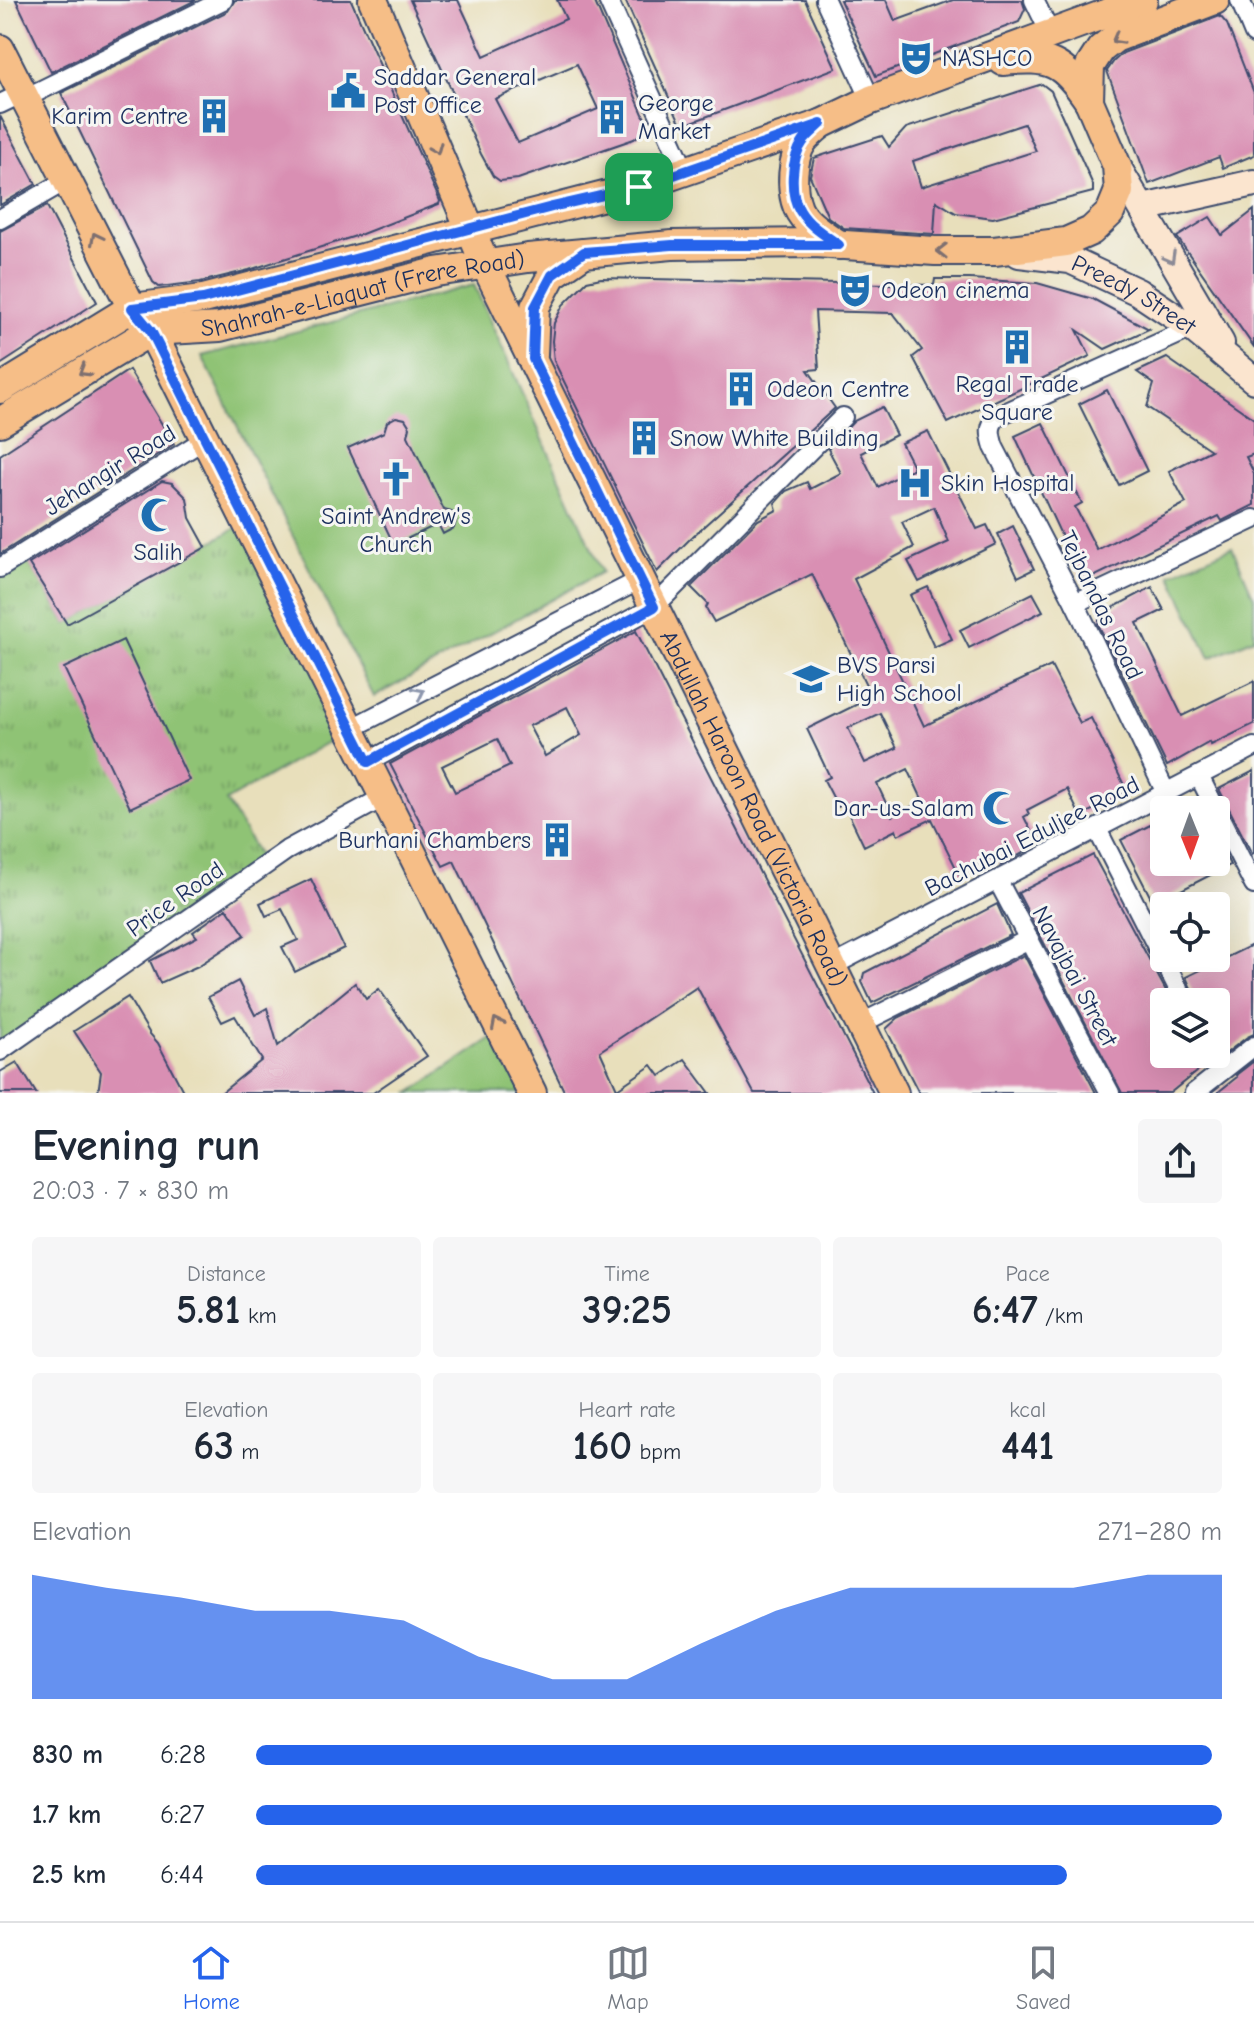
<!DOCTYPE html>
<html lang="en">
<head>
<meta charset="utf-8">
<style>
	:root { --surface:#fff; --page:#f6f6f7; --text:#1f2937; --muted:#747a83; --line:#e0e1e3; --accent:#2563eb }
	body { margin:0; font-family:"Comic Neue",sans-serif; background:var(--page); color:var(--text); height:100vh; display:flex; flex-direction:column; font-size:30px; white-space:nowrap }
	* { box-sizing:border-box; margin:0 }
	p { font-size:26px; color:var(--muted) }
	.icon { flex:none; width:44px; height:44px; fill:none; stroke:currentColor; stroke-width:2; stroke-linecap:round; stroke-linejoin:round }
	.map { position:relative; height:1093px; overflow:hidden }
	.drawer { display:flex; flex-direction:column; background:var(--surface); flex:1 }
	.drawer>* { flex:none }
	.needle { width:52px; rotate:179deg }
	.buttons { position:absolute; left:1150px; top:796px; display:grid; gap:16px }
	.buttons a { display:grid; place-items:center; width:80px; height:80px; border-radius:8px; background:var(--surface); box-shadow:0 8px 32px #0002; font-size:40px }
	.pin { position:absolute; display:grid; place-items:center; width:68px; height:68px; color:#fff; margin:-34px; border-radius:16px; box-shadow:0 4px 12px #0006 }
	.round { display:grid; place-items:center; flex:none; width:84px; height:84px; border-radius:8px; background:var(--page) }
	.headline { display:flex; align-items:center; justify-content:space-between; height:136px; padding:0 32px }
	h1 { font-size:44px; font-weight:800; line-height:60px }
	.stats { display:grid; grid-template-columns:repeat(3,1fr); gap:12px; height:136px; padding:8px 32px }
	.stats div { display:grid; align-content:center; border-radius:8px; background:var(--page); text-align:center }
	.stats b { font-size:40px; font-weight:800 }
	.stats small { font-size:22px; font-weight:400 }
	.stats p { font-size:22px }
	.chart { height:224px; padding:16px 32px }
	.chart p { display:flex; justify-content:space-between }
	.chart svg { width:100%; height:144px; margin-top:8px; fill:var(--accent); opacity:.7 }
	ul { padding:0 32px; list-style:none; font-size:26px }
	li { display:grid; grid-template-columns:128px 96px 1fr; align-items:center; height:60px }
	li i { height:20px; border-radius:10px; background:var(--accent) }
	.tab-bar { display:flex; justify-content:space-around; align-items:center; height:112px; border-top:2px solid var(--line); background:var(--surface); font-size:22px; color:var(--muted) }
	.tab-bar a { display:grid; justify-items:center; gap:4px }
	.tab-bar .current { color:var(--accent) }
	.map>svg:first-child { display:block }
	.grass { fill:#8fc375; stroke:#55796a; stroke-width:2 }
	.park { fill:url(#park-tufts); stroke:#55796a; stroke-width:2 }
	.building { fill:#d98fb3; fill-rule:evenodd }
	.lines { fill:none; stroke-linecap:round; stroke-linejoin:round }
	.street-casing { stroke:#3a496c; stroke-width:22 }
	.secondary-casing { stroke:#3a496c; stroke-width:30 }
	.primary-casing { stroke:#3a496c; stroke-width:32 }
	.street { stroke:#fff; stroke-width:18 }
	.secondary { stroke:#fbe5cf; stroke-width:26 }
	.primary { stroke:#f6be87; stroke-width:28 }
	.oneway { stroke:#7e6f70 }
	.oneway2 { stroke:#8b8a96 }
	.oneway3 { stroke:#8d97ae }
	.route-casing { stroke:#fff; stroke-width:16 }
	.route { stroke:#2563eb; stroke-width:10 }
	.labels { text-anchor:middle; stroke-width:6; stroke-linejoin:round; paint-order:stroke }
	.poi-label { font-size:24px; fill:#1b2f5e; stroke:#f6f6f2; text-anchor:start }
	.street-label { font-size:24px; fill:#1b2f5e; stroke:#f6f6f2 }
</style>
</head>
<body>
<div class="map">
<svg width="1254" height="1093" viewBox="0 0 1254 1093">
	<defs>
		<pattern id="park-tufts" width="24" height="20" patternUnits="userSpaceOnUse" patternTransform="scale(2)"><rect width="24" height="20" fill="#8fc375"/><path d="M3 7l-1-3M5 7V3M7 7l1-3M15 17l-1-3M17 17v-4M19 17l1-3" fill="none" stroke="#749f63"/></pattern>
	</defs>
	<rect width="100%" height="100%" fill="#f6f6f2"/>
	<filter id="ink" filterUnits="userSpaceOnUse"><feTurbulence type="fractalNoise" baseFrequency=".0125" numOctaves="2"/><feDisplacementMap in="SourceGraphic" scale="16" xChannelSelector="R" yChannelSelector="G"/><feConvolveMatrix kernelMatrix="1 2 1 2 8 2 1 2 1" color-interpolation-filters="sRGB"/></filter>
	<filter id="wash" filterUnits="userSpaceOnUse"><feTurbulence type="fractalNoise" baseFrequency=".006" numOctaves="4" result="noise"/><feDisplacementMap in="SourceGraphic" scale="32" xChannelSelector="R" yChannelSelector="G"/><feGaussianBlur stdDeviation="1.8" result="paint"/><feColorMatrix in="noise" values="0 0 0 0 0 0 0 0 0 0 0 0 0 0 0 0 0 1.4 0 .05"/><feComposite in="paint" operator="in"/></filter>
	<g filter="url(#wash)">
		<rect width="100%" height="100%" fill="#e8dfbb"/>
		<!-- grass -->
		<g class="grass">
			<polygon points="474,285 602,572 374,697 202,356"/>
			<polygon points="1232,547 1254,597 1254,638 1210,658 1170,574"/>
			<polygon points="501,1032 532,1093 410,1093"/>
		</g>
		<!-- park -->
		<polygon class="park" points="247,522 350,729 226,801 264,864 0,1051 0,569 23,554 67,624"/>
		<g id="blocks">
			<!-- building -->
			<g class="building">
				<polygon points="16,0 196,0 51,72"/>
				<polygon points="235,0 351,0 440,201 439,204 362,234 249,270 200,282 159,287 153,282 61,93 228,11"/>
				<path d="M410,0H458L484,56L566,19L557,0H594L646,121L644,131L634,139L518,179L500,181L493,176L481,154ZM577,64L598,109L518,143L495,99Z"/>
				<polygon points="625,0 805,0 836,68 684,125 679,120"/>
				<polygon points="840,0 886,0 895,21 953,0 1022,0 1025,9 1019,22 876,76"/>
				<polygon points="1220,16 1227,24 1254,93 1254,155 1223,168 1219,157 1149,184 1107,71 1114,61 1123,53"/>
				<path d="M1042,84L1051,91L1093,185V192L993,218L956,213L936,201L934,234L844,228L828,217L810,176L814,158L882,136L889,147L906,128ZM1024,124L1036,151L921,187L913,161Z"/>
				<polygon points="0,116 36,184 0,205"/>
				<polygon points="47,206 97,302 0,365 0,231"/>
				<polygon points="1254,210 1254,347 1177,237 1210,217 1222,235"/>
				<polygon points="601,278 934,285 935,279 970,279 1037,283 1093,299 1149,329 1105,349 1077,330 1090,356 948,423 913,357 922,350 893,313 815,311 819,369 808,370 835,408 693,536 657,572 554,361 552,341 554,323 563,305 587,281"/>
				<polygon points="1167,358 1254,419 1254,454 1246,457 1254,473 1254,505 1222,521 1219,516 1083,582 1015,436 1043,423 1082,503 1075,507 1097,550 1186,503 1169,471 1211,450 1147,407 1154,384 1137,372"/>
				<polygon points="129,370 174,444 0,554 0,455"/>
				<polygon points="1107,390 1147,471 1119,485 1079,404"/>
				<path d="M882,407L896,435L861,453L878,487L914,468L901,443L928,431L977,529L987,525L996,544L919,582L908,561L949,542L934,507L902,522L914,547L854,579L924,726L1051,666L1080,723L1091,718L1125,787L1122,796L1080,816L1067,789L1027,810L1029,814L1024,817L1038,845L1001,865L996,855L959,874L932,819L898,835L896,830L864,846L844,804L838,807L824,780L830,777L807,729L872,697L812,574L714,622L706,608L708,604L691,587L758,520L777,510L775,503L786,491L807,482L810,489L841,473L828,449L854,421ZM880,713L897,748L865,763L848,728ZM908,769L923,801L892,816L877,784Z"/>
				<polygon points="396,417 405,419 410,427 408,436 444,510 452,512 456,520 454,528 443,534 438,524 394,545 348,448 384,432 387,422"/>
				<polygon points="162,481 172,483 187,498 190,518 206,547 67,624 29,564"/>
				<polygon points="1013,526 1034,569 1018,577 998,534"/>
				<polygon points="928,587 952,639 934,647 910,595"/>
				<polygon points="1152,587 1164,610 1137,623 1182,716 1254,681 1254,724 1211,745 1210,742 1167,766 1098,624 1101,614"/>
				<polygon points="1033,593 1043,611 969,648 960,630"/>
				<path d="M636,631L741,836L873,1093H754L697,987L600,1051L617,1089L652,1065L660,1076L685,1059L710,1093H565L454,861L443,866L390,764ZM567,707L581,735L545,756L529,726ZM497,739L510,766L455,792L442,766Z"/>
				<polygon points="123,640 189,780 130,808 64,668"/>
				<polygon points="1254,771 1254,853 1252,854 1219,789"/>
				<polygon points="1164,818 1164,862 1216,862 1216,836 1230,865 1154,904 1121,840"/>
				<polygon points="1093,855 1172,1002 1164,1002 1164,1054 1216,1054 1216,1002 1197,1002 1186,977 1254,944 1254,1034 1247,1037 1225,1054 1223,1050 1170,1093 1122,1093 1018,893"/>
				<polygon points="311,879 344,948 295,972 282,947 298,940 282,909 266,916 260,903"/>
				<polygon points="997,904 1011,935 872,1003 862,982 864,973"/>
				<polygon points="227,908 245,935 198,966 160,983 150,961 197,937 193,932"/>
				<polygon points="1024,955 1096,1093 919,1093 886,1029 898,1018"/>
				<polygon points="238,981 255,1015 267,1008 278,1046 355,983 366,999 379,989 427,1056 373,1093 221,1093 262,1060 235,1016 222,1022 208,997"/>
				<polygon points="128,997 150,1034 158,1043 184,1093 98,1093 101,1072 74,1031"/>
				<polygon points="1254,1061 1254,1093 1217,1093 1237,1077 1236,1075"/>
				<polygon points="17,1062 36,1093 0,1093 0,1072"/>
			</g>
		</g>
	</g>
	<g filter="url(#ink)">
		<use href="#blocks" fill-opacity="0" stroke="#3a496c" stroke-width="2"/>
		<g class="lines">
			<!-- street casing -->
			<g class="street-casing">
				<g id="street">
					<polyline points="608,0 684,169"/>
					<polyline points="825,0 871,100"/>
					<polyline points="1034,0 1051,35"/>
					<polyline points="1240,0 1254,34"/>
					<polyline points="25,98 223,0"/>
					<polyline points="0,104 23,93"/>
					<polyline points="0,219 67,180"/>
					<polyline points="0,568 205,439"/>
					<polyline points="1075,603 1254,519"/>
					<polyline points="350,729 640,580"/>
					<polyline points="368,762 654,607 843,417"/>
					<polyline points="1199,776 1254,885"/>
					<path d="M1166,793L1075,603L994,447C990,434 988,426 998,416L1192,328"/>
					<polyline points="1097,829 1185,1002"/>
					<polyline points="998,881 1110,1093"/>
					<polyline points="832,966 1254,747"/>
					<polyline points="860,1024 1029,939"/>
					<polyline points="0,1051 287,850 384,797"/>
					<polyline points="1194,1093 1254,1046"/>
				</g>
			</g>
			<!-- secondary casing -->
			<g class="secondary-casing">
				<g id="secondary">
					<polyline points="1117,166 1221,343"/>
					<polyline points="1143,208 1254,183"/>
					<path id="s1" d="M1019,254L1070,260L1138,292L1192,328L1254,380"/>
				</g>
			</g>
			<!-- primary casing -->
			<g class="primary-casing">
				<g id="primary">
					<path id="s2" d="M373,0L485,264L894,1093"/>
					<polyline points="0,49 132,308 151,331 532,1093"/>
					<path d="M1003,61C1050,56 1062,61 1089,101"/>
					<path d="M821,124C815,129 808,135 803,141C792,157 790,189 798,208C805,224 825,235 839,245"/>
					<polyline points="533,355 535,307 552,275 584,253"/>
					<polyline points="0,389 132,308 203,299 639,187 821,124 871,100 1143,0"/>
					<path id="s3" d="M0,422L151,331L220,327L436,272L528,258L672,245L815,243L935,251H994L1066,242L1091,231L1110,213L1119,191L1117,166L1089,101L1090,66L1101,49L1115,38L1215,0"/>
				</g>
			</g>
			<!-- street -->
			<use href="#street" class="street"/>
			<!-- secondary -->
			<use href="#secondary" class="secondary"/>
			<!-- primary -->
			<use href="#primary" class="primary"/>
		</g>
		<!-- one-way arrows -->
		<defs><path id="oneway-chevron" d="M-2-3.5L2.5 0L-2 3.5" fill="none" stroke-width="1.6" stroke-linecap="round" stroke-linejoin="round" transform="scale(2)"/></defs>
		<g class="oneway">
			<use href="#oneway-chevron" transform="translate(1117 39) rotate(151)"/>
			<use href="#oneway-chevron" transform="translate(436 149) rotate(68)"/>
			<use href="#oneway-chevron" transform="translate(96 238) rotate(-117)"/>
			<use href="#oneway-chevron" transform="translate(942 251) rotate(-179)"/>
			<use href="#oneway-chevron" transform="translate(84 371) rotate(149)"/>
			<use href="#oneway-chevron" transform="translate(497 1023) rotate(-117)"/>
		</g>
		<use class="oneway2" href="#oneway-chevron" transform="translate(1170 258) rotate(61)"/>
		<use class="oneway3" href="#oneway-chevron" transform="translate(419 693) rotate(-27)"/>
	</g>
	<g class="lines" filter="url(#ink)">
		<!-- route casing -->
		<g class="route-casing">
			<path id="route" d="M821,124C815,130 808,135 803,142C791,158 789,194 800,211C809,226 825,235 839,245H672L584,252L552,275L535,307L533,359L654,607L368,762L151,331L132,308L203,299L552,207L639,187Z"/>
		</g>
		<!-- route -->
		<use href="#route" class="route"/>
	</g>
	<!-- icons -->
	<defs>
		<g id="theatre-bare" transform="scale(2.76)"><path d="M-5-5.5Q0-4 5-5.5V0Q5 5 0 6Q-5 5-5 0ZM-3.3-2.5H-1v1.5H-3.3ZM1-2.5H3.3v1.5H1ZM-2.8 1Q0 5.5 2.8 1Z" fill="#1f6fb2" stroke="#f6f6f2" stroke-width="2.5" paint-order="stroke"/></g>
		<g id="civic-bare" transform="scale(2.76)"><path d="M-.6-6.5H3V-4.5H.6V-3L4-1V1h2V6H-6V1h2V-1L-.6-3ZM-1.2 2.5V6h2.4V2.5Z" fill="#1f6fb2" stroke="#f6f6f2" stroke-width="2.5" paint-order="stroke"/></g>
		<g id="building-bare" transform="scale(2.76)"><path d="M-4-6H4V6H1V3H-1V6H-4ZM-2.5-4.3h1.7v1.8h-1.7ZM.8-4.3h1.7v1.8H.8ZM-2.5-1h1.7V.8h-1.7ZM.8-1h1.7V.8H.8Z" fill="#1f6fb2" stroke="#f6f6f2" stroke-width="2.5" paint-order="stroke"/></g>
		<g id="church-bare" transform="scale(2.76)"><path d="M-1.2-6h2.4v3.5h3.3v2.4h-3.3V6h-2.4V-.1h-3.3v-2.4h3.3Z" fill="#1f6fb2" stroke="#f6f6f2" stroke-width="2.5" paint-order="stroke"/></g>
		<g id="hospital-bare" transform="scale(2.76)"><path d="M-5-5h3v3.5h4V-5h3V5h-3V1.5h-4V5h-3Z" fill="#1f6fb2" stroke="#f6f6f2" stroke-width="2.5" paint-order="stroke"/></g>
		<g id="mosque-bare" transform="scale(2.76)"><path d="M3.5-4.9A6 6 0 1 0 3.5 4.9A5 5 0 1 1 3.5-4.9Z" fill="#1f6fb2" stroke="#f6f6f2" stroke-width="2.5" paint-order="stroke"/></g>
		<g id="school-bare" transform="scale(2.76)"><path d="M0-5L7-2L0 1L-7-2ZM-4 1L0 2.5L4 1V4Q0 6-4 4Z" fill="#1f6fb2" stroke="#f6f6f2" stroke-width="2.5" paint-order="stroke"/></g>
	</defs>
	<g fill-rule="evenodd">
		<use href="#theatre-bare" x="916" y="58"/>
		<use href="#civic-bare" x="348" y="91"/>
		<use href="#building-bare" x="214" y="116"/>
		<use href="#building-bare" x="612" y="117"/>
		<use href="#theatre-bare" x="855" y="290"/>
		<use href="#building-bare" x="1017" y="347"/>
		<use href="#building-bare" x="741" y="389"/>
		<use href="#building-bare" x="644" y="438"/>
		<use href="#church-bare" x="396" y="479"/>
		<use href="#hospital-bare" x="915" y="483"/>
		<use href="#mosque-bare" x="158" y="515"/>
		<use href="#school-bare" x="811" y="679"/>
		<use href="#mosque-bare" x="1000" y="808"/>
		<use href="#building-bare" x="557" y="840"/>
	</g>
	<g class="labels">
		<!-- poi labels -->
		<g class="poi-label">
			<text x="942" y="66">NASHCO</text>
			<text x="374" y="85">Saddar General<tspan x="374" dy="28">Post Office</tspan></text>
			<text x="638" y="111">George<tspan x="638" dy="28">Market</tspan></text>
			<text x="188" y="124" text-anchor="end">Karim Centre</text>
			<text x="881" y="298">Odeon cinema</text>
			<text x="1017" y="392" text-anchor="middle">Regal Trade<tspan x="1017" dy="28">Square</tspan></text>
			<text x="767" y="397">Odeon Centre</text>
			<text x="670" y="446">Snow White Building</text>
			<text x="941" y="491">Skin Hospital</text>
			<text x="396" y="524" text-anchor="middle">Saint Andrew's<tspan x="396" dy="28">Church</tspan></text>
			<text x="158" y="560" text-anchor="middle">Salih</text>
			<text x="837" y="673">BVS Parsi<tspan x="837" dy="28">High School</tspan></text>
			<text x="974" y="816" text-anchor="end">Dar-us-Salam</text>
			<text x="531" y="848" text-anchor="end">Burhani Chambers</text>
		</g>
		<!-- street labels -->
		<g class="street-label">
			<text dy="8" stroke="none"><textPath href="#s3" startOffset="392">Shahrah-e-Liaquat (Frere Road)</textPath></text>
			<text dy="8" stroke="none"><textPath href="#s1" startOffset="124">Preedy Street</textPath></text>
			<text transform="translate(110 470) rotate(-32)" y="8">Jehangir Road</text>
			<text transform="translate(1101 605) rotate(64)" y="8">Tejbandas Road</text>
			<text dy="8" stroke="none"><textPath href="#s2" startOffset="894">Abdullah Haroon Road (Victoria Road)</textPath></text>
			<text transform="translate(1032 836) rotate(-27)" y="8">Bachubai Eduljee Road</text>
			<text transform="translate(175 899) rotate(-35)" y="8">Price Road</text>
			<text transform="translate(1075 976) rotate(62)" y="8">Navajbai Street</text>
		</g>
	</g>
</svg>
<div class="buttons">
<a><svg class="needle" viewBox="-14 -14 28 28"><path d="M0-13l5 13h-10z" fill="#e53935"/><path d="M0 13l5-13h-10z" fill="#747a83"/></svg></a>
<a><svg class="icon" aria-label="locate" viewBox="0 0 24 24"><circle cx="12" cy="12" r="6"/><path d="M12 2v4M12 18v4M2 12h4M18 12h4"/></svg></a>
<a><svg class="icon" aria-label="layers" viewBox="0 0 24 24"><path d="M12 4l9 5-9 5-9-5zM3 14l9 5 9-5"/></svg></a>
</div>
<div class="pin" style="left:639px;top:187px;background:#1e9e55"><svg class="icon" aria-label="arrive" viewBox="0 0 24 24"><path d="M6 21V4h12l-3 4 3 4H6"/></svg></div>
</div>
<section class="drawer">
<div class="headline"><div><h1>Evening run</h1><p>20:03 · 7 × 830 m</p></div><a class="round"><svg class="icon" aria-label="share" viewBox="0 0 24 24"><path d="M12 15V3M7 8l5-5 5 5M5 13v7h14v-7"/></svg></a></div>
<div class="stats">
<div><p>Distance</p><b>5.81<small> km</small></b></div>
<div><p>Time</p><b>39:25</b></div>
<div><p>Pace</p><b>6:47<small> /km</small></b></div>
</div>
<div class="stats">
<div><p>Elevation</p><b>63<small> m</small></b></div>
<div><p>Heart rate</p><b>160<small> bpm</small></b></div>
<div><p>kcal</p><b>441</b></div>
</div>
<div class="chart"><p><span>Elevation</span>271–280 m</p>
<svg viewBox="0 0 160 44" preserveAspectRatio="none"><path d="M0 44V6L10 10L20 13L30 17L40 17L50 20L60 31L70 38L80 38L90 27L100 17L110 10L120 10L130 10L140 10L150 6L160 6V44z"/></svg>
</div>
<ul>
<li><b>830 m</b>6:28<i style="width:99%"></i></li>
<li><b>1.7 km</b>6:27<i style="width:100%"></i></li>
<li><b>2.5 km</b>6:44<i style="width:84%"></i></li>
</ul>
</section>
<nav class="tab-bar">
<a class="current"><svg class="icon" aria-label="home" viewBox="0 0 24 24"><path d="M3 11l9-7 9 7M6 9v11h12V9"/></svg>Home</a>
<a><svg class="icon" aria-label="map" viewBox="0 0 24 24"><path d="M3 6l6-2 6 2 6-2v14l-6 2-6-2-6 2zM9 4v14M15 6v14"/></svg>Map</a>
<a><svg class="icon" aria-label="saved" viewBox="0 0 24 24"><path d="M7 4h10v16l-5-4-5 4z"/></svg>Saved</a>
</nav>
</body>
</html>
